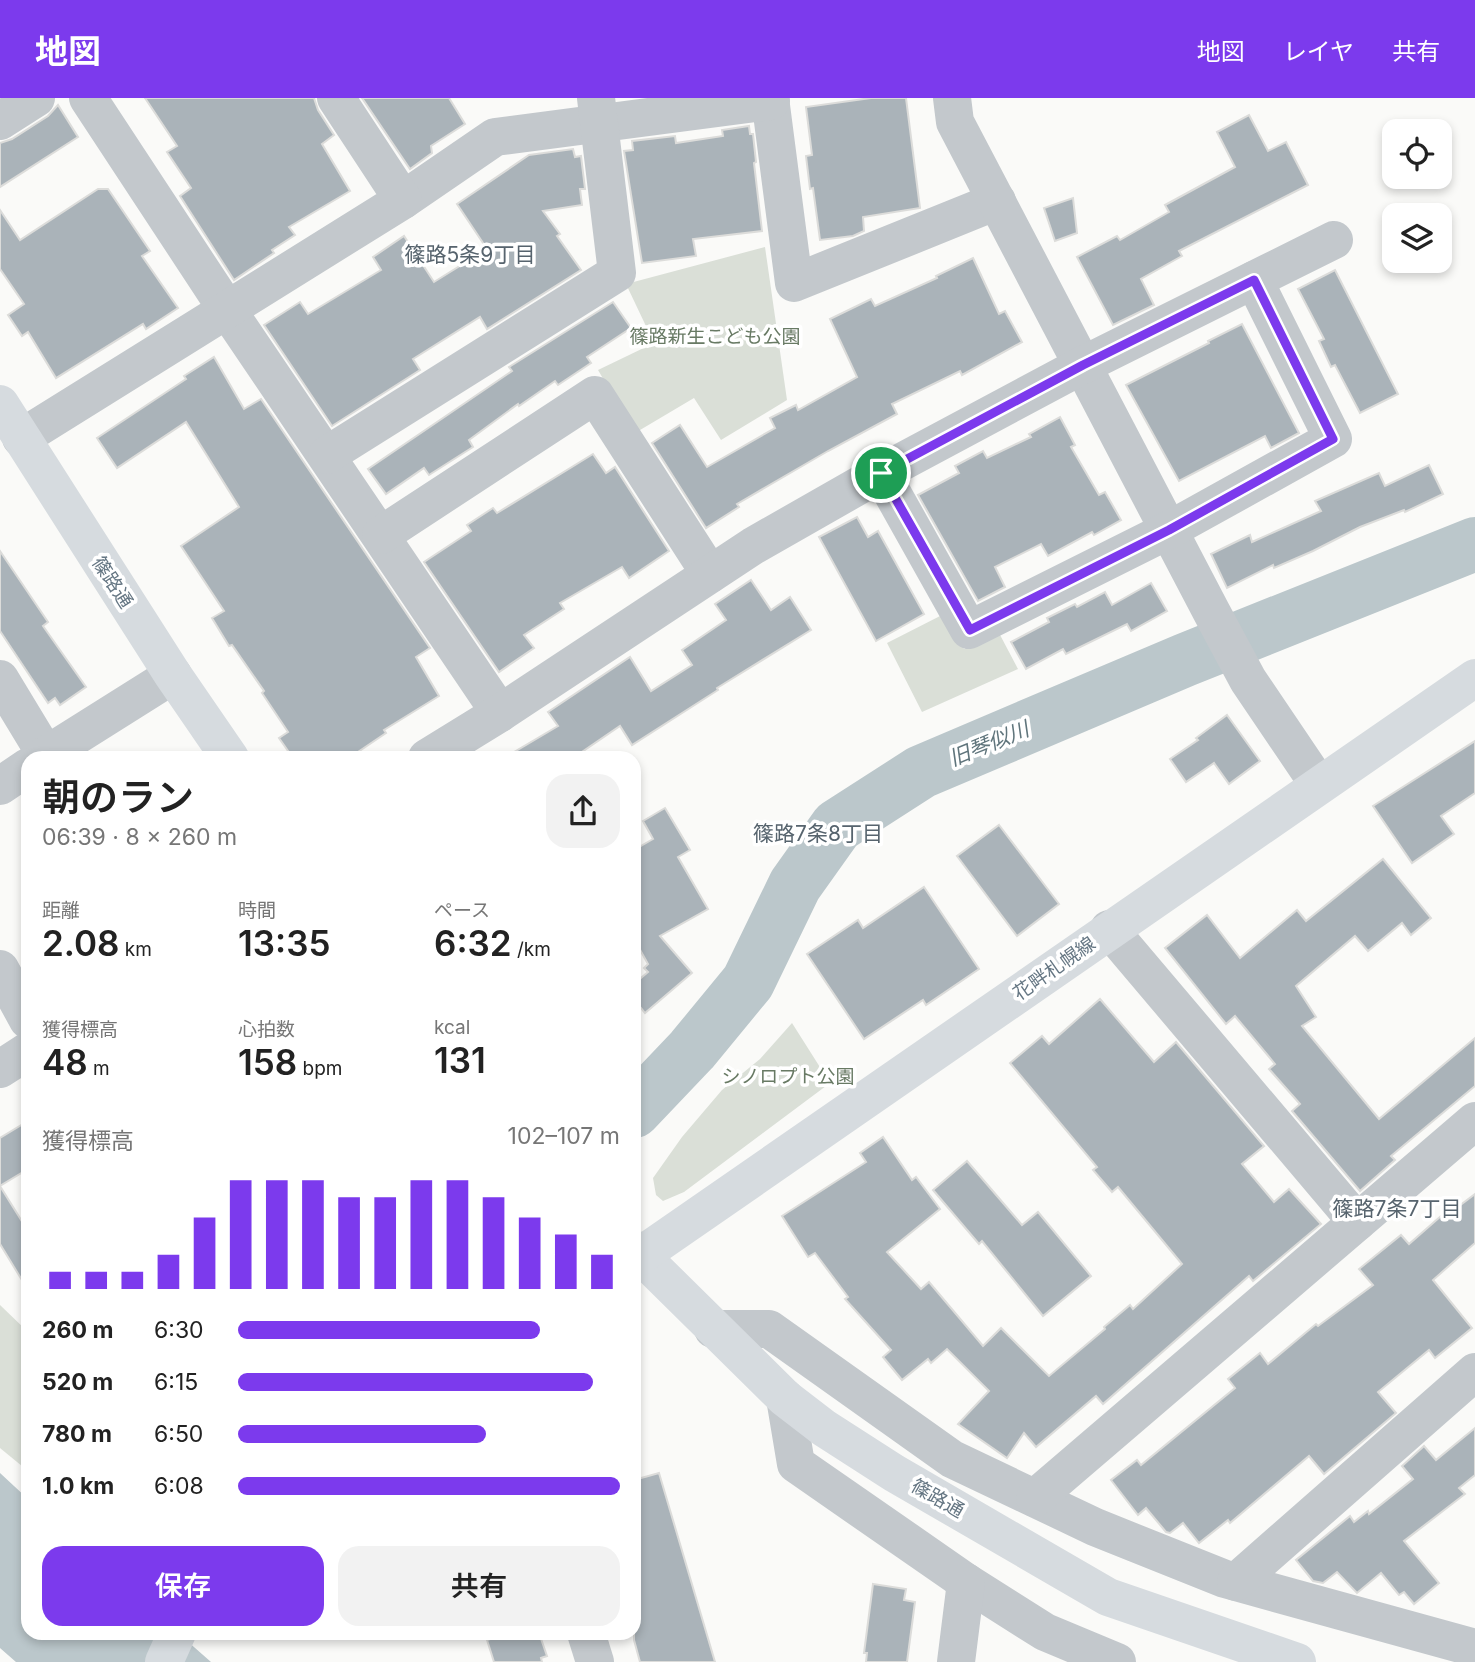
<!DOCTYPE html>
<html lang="ja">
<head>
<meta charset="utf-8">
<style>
	:root { --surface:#fff; --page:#f2f2f2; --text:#222; --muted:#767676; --accent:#7c3aed }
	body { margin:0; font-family:Inter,"Noto Sans JP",sans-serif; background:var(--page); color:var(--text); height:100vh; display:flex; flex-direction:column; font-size:26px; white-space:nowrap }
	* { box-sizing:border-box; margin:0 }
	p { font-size:23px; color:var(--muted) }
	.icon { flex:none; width:38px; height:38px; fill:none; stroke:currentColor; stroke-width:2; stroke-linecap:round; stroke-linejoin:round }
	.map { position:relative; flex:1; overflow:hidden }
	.details { position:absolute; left:21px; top:653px; width:620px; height:889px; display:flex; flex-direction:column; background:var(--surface); border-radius:21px; box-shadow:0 4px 10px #0003 }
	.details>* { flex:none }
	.fabs { position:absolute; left:1382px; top:21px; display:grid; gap:14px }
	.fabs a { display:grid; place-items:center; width:70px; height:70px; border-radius:14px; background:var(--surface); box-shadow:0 4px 10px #0003; font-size:35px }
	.pin { position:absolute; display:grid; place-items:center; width:60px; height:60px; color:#fff; margin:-30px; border:4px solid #fff; border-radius:50%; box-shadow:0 2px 7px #0007 }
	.round { display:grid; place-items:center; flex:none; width:74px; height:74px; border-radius:21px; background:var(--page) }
	.summary { display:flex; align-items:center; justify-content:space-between; height:119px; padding:0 21px }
	h1 { font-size:38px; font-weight:600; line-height:52px }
	.metrics { display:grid; grid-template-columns:repeat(3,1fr); gap:10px; height:119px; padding:7px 21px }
	.metrics div { display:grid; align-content:center }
	.metrics b { font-size:35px; font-weight:600 }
	.metrics small { font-size:19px; font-weight:400 }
	.metrics p { font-size:19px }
	.chart { height:196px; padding:14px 21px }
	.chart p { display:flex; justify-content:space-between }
	.chart svg { width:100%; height:126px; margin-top:7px; stroke:var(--accent); stroke-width:6 }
	.button { display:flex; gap:14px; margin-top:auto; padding:14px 21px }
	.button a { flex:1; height:80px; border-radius:21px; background:var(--accent); color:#fff; font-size:28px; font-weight:600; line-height:80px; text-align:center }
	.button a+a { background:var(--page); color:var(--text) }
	ul { padding:0 21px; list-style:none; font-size:23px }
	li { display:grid; grid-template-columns:112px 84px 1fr; align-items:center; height:52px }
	li i { height:18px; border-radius:9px; background:var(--accent) }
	header { display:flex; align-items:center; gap:42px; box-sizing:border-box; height:98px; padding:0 35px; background:var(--accent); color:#fff }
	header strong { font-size:33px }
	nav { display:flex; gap:38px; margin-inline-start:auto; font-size:24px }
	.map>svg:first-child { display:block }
	.green { fill:#dadfd7 }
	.water { fill:#bbc7cb }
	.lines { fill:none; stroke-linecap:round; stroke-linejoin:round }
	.river { stroke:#bbc7cb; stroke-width:54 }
	.building { fill:#aab3b9; stroke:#dcdcda; stroke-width:2 }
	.minor { stroke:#c3c8cc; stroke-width:38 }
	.major { stroke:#d6dbdf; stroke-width:38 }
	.route-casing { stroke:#fff; stroke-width:14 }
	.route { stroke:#7c3aed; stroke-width:9 }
	.labels { text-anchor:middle; stroke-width:7; stroke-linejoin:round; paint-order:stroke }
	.park-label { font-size:19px; fill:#687a64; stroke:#fff }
	.street-label { font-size:19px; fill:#657683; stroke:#fff }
	.neighbourhood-label { font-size:21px; fill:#57646e; stroke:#fff }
	.water-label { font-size:21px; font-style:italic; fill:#60757c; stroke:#fff }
</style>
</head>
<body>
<header>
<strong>地図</strong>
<nav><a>地図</a><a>レイヤ</a><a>共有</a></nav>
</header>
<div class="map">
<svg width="1475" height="1564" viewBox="0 0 1475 1564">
	<rect width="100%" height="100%" fill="#fafaf8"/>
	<!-- green -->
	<g class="green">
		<polygon points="765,149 787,302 721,342 694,300 635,335 598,272 654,245 626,186"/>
		<polygon points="944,516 964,551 999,535 1018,571 922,614 887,545"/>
		<polygon points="792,925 830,985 684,1094 663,1103 656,1097 653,1080 682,1039 722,992 760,961"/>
		<polygon points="0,1207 28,1234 28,1373 0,1350"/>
	</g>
	<!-- water -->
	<polygon class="water" points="0,1375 28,1401 28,1535 178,1535 211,1564 16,1564 0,1550"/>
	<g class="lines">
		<!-- river -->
		<polyline class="river" points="634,1013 692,952 748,884 795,787 837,728 921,674 1185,562 1475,446"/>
	</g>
	<!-- building -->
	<g class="building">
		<polygon points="145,0 314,0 318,12 334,37 322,46 350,93 289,129 295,137 272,152 274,155 234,182 180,98 191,90 167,54 177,48"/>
		<polygon points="362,0 449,0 465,26 431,48 432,55 410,71"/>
		<polygon points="871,0 906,0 920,110 863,119 864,133 853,138 820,142 813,90 810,91 806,58 812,57 806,9"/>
		<polygon points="58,7 78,39 0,89 0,45 12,41 48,18"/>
		<polygon points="1249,17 1268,53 1286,44 1308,87 1179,153 1182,158 1141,181 1154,207 1113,227 1077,159 1117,138 1120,142 1169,114 1165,107 1235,69 1217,34"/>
		<polygon points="749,28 750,36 753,36 756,64 754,65 762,133 693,141 696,158 642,165 624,53 633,52 632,43 675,38 676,45 723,38 722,32"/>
		<polygon points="573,51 575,59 581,58 585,91 580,91 582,107 543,113 560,136 557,138 581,172 487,231 480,219 413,261 420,272 332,328 264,227 300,204 308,216 381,172 373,159 404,138 434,184 487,151 457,106 529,57"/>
		<polygon points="98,91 108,91 150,153 142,158 178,210 146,231 143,226 56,280 28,234 22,238 8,217 24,206 0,171 0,112 20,142"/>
		<polygon points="1073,100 1077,135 1055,143 1044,110"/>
		<polygon points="973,160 999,216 1005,213 1022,244 962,277 960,273 892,306 897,316 828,353 737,406 739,409 706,430 652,345 680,327 707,369 775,330 770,320 796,307 798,312 857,279 830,221 871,201 875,208 937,180 936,178"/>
		<polygon points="1335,172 1398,296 1360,315 1335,267 1331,269 1319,243 1324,241 1298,191"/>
		<polygon points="613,204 631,230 587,259 591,265 558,287 555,283 519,308 518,306 469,342 473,349 429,377 424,370 386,396 368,371 512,273 509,269"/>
		<polygon points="1242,226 1299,335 1271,350 1265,338 1179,383 1126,287 1209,245 1208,243"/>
		<polygon points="214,259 244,311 261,301 430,550 416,559 439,598 384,632 386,635 349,660 293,660 279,640 288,634 262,595 264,593 232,547 229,548 212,520 224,513 181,448 239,409 186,324 117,370 97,340 186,281 184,278"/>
		<polygon points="1060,319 1075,347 1071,349 1099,397 1105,394 1121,422 1094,437 1092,434 1048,458 1041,446 995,469 1005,489 978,503 918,397 959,375 955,368 983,353 987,360 1031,339 1029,336"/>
		<polygon points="593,356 606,375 615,369 669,453 629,480 622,469 560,505 564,511 524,537 534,550 499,574 424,464 471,433 467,427 493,410 497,415"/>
		<polygon points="1429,367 1443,396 1405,414 1404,412 1360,429 1313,453 1274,470 1273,467 1227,490 1211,456 1250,437 1252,444 1321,413 1315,403 1379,375 1385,388"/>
		<polygon points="857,419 868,439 878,433 924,516 876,543 819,439"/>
		<polygon points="0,453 48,524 43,528 86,589 60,607 55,600 48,605 0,533"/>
		<polygon points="751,482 771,512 790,499 811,532 717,590 718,592 632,647 620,628 573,660 504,660 558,628 548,614 630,559 651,593 692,567 682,552 726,522 715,506"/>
		<polygon points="1151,485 1167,513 1131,533 1127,526 1066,556 1063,551 1026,571 1011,544 1049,524 1047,520 1075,506 1077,509 1105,494 1112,507"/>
		<polygon points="1227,617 1260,663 1229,686 1214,665 1186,684 1170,661 1198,642 1196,640"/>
		<polygon points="1475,643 1475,695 1441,718 1454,736 1412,765 1373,708"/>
		<polygon points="665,710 690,752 678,759 708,811 660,838 692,875 645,915 634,901 634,886 648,874 644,870 648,866 639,850 634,853 634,752 653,741 643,723"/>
		<polygon points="999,727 1059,806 1017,838 957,758"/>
		<polygon points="1383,761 1431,820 1411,837 1402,825 1368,853 1355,838 1296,888 1316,919 1302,928 1379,1021 1475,940 1475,988 1391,1058 1395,1062 1360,1093 1292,1013 1300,1006 1269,971 1275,966 1235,918 1226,926 1165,850 1207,817 1240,860 1297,812 1306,823"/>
		<polygon points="924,789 979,871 926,907 923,902 864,941 807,856 858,822 863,830"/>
		<polygon points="1100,901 1154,964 1176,944 1264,1048 1242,1066 1274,1104 1289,1091 1321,1126 1253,1183 1249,1178 1103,1306 1096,1298 1036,1349 1024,1335 1007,1360 958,1326 989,1293 947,1251 931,1265 928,1261 902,1282 883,1259 891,1252 845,1201 848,1199 815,1155 808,1159 782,1118 866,1064 860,1055 883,1039 912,1082 916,1079 940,1111 887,1154 921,1191 929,1184 983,1248 1001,1230 1049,1278 1105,1231 1104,1229 1130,1207 1133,1211 1182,1166 1118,1089 1112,1094 1093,1072 1097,1069 1010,965 1042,938 1049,946"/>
		<polygon points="28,1023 28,1071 0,1088 28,1133 28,1192 0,1146 0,1040"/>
		<polygon points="967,1063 1022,1127 1038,1114 1091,1178 1043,1218 982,1143 979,1146 933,1092"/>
		<polygon points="1475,1096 1475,1145 1433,1182 1472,1230 1435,1260 1429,1252 1378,1294 1396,1315 1324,1376 1309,1358 1230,1425 1228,1422 1199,1445 1183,1425 1170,1435 1166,1434 1146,1410 1138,1417 1111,1382 1137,1362 1141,1367 1235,1290 1228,1281 1260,1255 1268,1266 1316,1226 1318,1228 1373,1187 1359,1171 1401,1137 1409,1146 1449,1111 1451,1114"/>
		<polygon points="1475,1330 1475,1377 1459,1390 1465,1396 1404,1443 1439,1485 1414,1506 1404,1494 1399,1497 1381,1475 1357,1495 1337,1474 1323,1485 1313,1483 1296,1462 1350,1418 1354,1424 1368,1413 1369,1416 1413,1381 1402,1368 1424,1348 1436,1362"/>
		<polygon points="659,1375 715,1564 640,1564 634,1542 634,1382"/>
		<polygon points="873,1486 906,1491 904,1502 915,1504 907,1564 866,1564 867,1555 864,1555"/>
		<polygon points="510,1535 539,1535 547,1558 541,1560 542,1564 494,1564 487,1542"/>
	</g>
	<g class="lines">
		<!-- minor -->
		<g class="minor">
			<polyline points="88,0 226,210 500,615"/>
			<polyline points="770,0 794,185 997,103"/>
			<polyline points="952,0 955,24 1211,513 1248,582 1319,687"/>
			<polyline points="0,23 36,0"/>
			<polyline points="403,102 495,39 771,3"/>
			<polyline points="21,340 403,102 336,0"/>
			<polyline points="327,357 617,175 596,0"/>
			<polyline points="881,375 969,532 1169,432 1333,341 1254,182"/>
			<polyline points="381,437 595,297 710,476"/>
			<polyline points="0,581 46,657"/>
			<polyline points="41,660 173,577"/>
			<polyline points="427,660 500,615 753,448 881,375 1083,267 1334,142"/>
			<polyline points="0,688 28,669"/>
			<polyline points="1109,831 1357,1124"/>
			<polyline points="0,871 28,922"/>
			<polyline points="0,971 28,953"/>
			<polyline points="713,1231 769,1231 952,1361 1095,1429 1225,1481 1475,1550"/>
			<polyline points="785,1300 796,1366 966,1484 1045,1534 1117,1564"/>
			<polyline points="1035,1400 1475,1023"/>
			<polyline points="1236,1484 1475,1274"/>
			<polyline points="586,1535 595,1564"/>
			<polyline points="956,1564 966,1484"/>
		</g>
		<!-- major -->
		<g class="major">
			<polyline points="0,306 173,577 230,660"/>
			<polyline points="634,1151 785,1300 824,1330 894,1375 1108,1499 1297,1564"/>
			<polyline points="634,1162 1475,580"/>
			<polyline points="164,1564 177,1535"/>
		</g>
	</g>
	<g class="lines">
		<!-- route casing -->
		<g class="route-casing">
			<polygon id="route" points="1254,182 1333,341 1169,432 970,532 881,375 1083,267"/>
		</g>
		<!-- route -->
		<use href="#route" class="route"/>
	</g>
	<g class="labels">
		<!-- park labels -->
		<g class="park-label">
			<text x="715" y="245">篠路新生こども公園</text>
			<text x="788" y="985">シノロプト公園</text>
		</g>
		<!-- street labels -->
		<g class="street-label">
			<text transform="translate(113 484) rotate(57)" y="7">篠路通</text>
			<text transform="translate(1054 870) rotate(-35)" y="7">花畔札幌線</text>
			<text transform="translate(938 1400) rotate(30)" y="7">篠路通</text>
		</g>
		<!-- neighbourhood labels -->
		<g class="neighbourhood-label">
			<text x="470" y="164">篠路5条9丁目</text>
			<text x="818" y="743">篠路7条8丁目</text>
			<text x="1397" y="1118">篠路7条7丁目</text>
		</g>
		<!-- water labels -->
		<g class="water-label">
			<text transform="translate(989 646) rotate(-22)" y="7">旧琴似川</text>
		</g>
	</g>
</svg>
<div class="fabs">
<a><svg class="icon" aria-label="locate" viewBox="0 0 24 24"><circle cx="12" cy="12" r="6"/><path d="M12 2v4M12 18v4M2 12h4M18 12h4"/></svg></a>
<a><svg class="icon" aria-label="layers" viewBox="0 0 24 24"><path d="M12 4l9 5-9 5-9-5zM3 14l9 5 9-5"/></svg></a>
</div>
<div class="pin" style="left:881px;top:375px;background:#1e9e55"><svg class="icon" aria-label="arrive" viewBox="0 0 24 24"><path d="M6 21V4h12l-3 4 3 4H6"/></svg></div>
<section class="details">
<div class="summary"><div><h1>朝のラン</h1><p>06:39 · 8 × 260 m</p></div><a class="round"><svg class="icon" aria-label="share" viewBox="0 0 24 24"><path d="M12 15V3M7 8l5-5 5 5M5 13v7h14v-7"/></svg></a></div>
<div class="metrics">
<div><p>距離</p><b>2.08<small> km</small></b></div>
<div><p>時間</p><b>13:35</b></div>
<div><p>ペース</p><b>6:32<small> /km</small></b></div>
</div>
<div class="metrics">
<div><p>獲得標高</p><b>48<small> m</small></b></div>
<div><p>心拍数</p><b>158<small> bpm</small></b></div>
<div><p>kcal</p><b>131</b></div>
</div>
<div class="chart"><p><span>獲得標高</span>102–107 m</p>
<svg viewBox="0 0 160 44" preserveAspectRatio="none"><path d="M5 44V38M15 44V38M25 44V38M35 44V32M45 44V19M55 44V6M65 44V6M75 44V6M85 44V12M95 44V12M105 44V6M115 44V6M125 44V12M135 44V19M145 44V25M155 44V32"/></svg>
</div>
<ul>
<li><b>260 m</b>6:30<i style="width:79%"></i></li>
<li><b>520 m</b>6:15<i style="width:93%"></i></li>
<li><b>780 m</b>6:50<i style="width:65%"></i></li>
<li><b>1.0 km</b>6:08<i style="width:100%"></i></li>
</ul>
<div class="button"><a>保存</a><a>共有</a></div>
</section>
</div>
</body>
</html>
